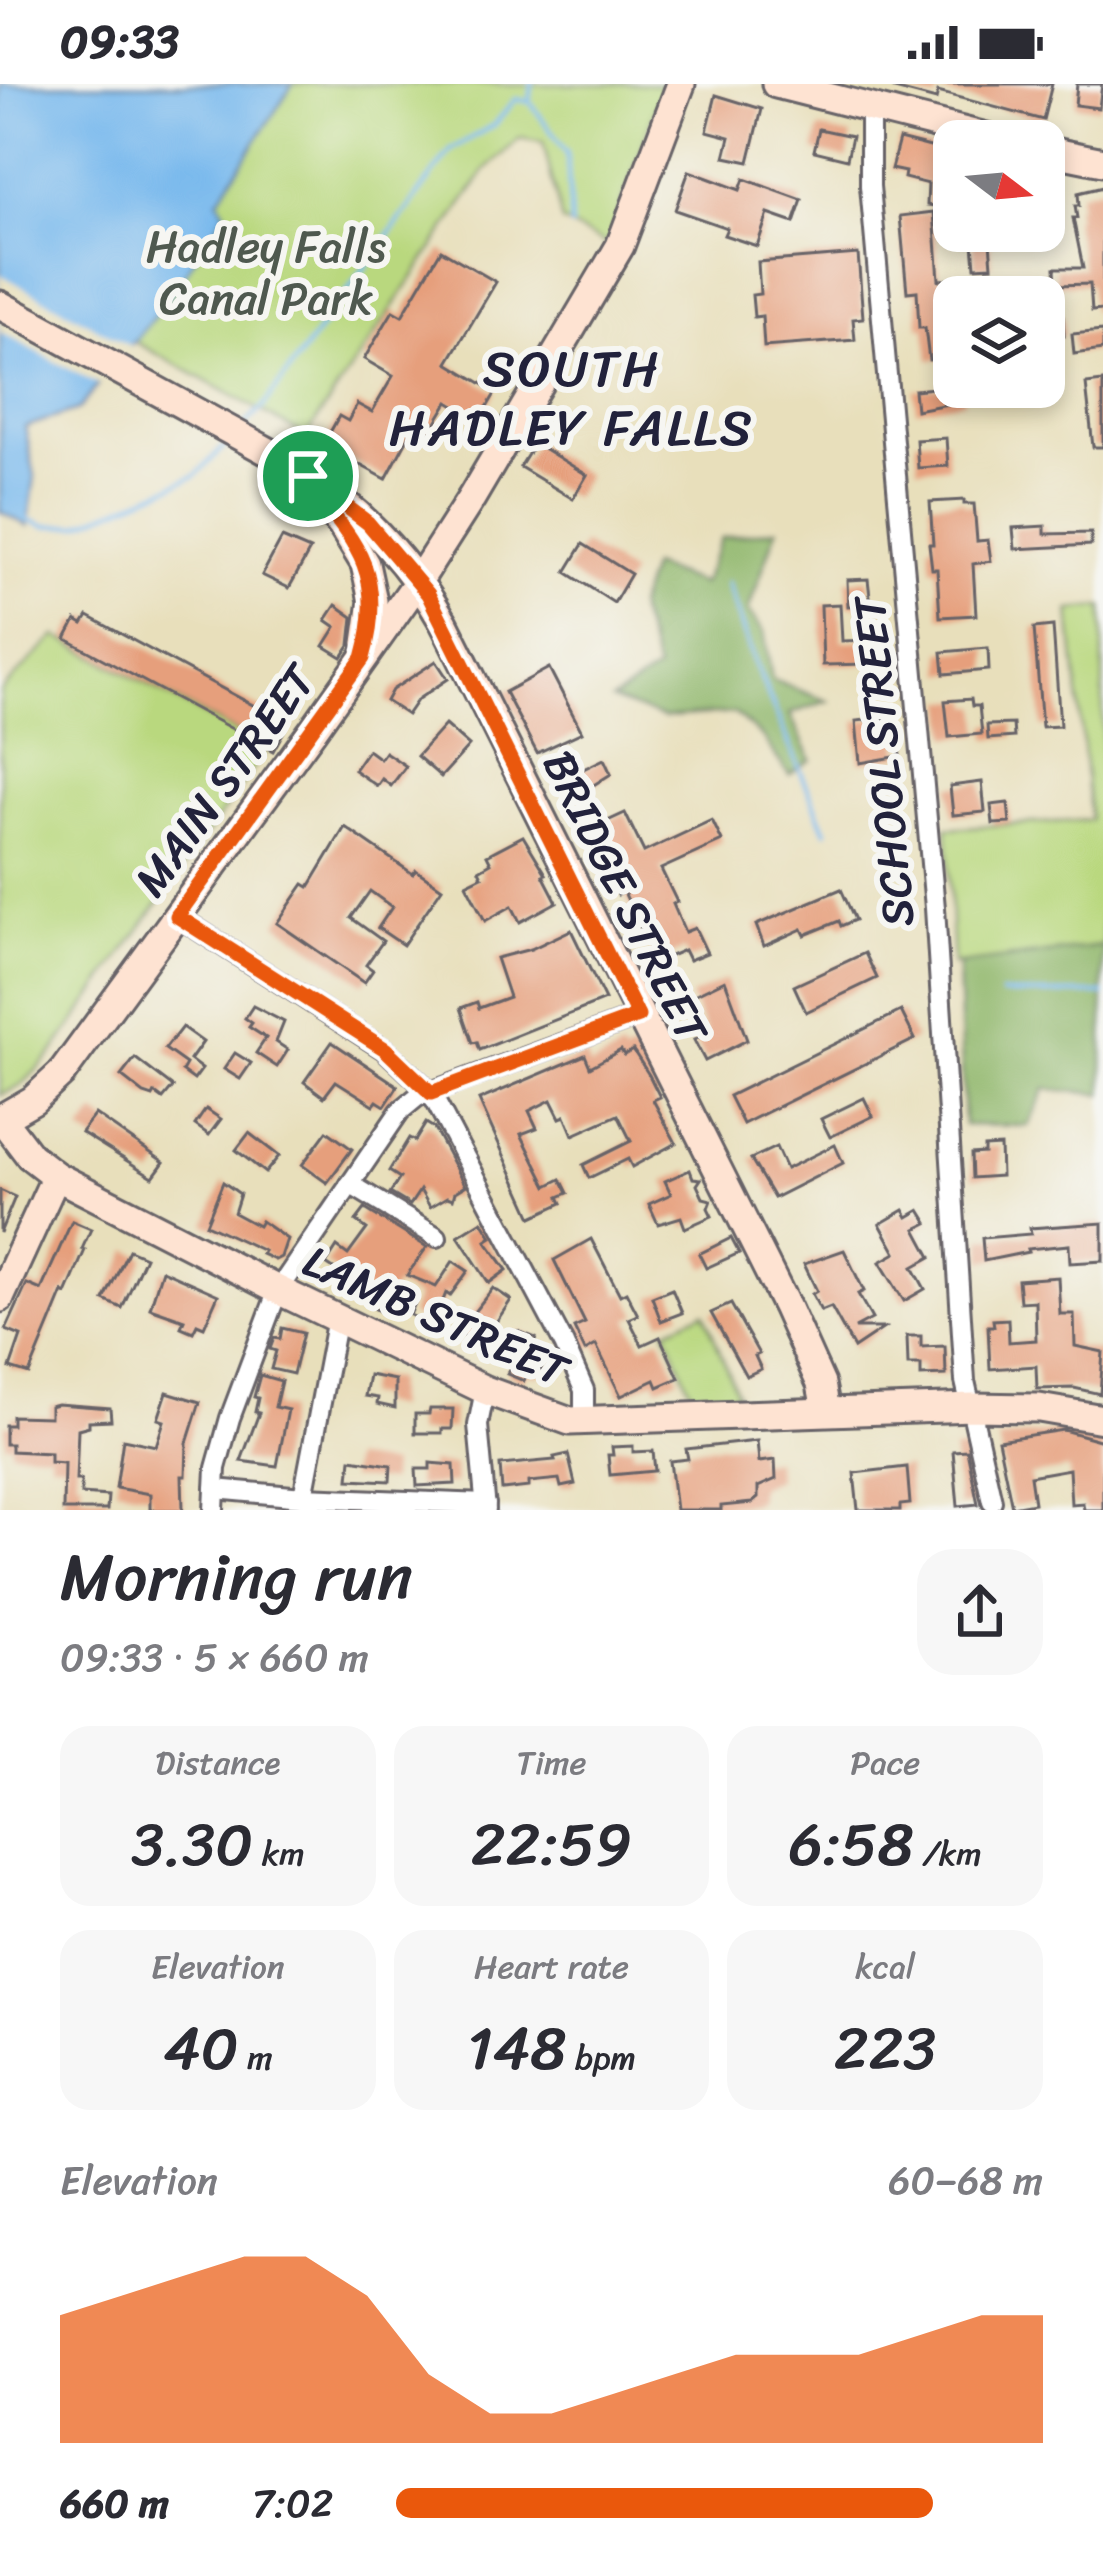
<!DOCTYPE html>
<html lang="en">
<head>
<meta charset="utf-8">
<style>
	:root { --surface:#fff; --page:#f7f7f7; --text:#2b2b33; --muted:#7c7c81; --accent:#ea580c }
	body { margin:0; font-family:Sriracha,sans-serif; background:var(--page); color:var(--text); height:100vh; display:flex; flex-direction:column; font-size:45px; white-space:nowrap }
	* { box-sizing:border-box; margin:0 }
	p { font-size:39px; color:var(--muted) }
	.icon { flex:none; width:66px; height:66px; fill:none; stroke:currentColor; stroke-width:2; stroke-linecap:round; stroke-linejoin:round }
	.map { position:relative; height:1426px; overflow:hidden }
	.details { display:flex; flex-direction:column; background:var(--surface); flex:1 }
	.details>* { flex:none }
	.needle { width:78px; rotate:106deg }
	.tools { position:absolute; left:933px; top:36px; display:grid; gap:24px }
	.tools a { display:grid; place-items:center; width:132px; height:132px; border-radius:24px; background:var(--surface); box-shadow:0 6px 18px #0003; font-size:60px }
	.pin { position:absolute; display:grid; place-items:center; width:102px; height:102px; color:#fff; margin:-51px; border:6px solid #fff; border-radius:50%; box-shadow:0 3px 12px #0007 }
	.round { display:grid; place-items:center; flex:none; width:126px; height:126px; border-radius:36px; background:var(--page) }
	.overview { display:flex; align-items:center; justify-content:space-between; height:204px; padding:0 60px }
	h1 { font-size:66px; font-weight:600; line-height:90px }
	.metrics { display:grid; grid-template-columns:repeat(3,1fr); gap:18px; height:204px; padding:12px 60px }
	.metrics div { display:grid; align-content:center; border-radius:30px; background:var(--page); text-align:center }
	.metrics b { font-size:60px; font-weight:600 }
	.metrics small { font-size:33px; font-weight:400 }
	.metrics p { font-size:33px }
	.chart { height:336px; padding:24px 60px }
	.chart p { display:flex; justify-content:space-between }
	.chart svg { width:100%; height:216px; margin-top:12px; fill:var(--accent); opacity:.7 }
	ul { padding:0 60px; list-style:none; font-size:39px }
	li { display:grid; grid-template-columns:192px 144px 1fr; align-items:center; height:90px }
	li i { height:30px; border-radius:15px; background:var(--accent) }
	.status { display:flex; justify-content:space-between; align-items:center; height:84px; padding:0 60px; background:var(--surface); direction:ltr }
	.status svg { height:33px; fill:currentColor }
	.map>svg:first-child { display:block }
	.green { fill:#b9d87e; stroke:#6e7d5c; stroke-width:3 }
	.forest { fill:#92b86d; stroke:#5a6d54; stroke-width:3 }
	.water { fill:#79b9ed; stroke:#4e6e94; stroke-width:3 }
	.pier { fill:#e8dfbb }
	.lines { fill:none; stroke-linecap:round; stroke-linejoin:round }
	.stream { stroke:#79b9ed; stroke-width:4.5 }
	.building { fill:#e69f7c }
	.street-casing { stroke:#676468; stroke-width:24 }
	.secondary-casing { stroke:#676468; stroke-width:33 }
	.street { stroke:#fff; stroke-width:18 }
	.secondary { stroke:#fee3d2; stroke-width:27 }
	.route-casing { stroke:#fff; stroke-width:24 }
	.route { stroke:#ea580c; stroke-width:15 }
	.labels { text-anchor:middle; stroke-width:12; stroke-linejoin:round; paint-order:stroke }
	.park-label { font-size:45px; fill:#4f594f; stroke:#f6f6f2 }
	.street-label { font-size:45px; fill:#22223b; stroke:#f6f6f2 }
	.quarter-label { font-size:51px; letter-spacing:3px; fill:#22223b; stroke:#f6f6f2 }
</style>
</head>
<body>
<div class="status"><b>09:33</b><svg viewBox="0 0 49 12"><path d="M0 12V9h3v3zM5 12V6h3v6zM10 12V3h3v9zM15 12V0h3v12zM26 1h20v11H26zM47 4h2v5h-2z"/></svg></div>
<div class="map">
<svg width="1103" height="1426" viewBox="0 0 1103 1426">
	<rect width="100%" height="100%" fill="#f6f6f2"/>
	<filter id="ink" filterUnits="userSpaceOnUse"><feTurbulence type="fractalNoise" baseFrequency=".00833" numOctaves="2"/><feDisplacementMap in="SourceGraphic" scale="24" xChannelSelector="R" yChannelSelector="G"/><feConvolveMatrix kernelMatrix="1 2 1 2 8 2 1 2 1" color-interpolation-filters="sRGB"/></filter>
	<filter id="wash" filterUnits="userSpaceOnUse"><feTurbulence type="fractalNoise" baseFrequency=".004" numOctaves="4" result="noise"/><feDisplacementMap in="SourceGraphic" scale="48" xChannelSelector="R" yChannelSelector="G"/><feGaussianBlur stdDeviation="2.7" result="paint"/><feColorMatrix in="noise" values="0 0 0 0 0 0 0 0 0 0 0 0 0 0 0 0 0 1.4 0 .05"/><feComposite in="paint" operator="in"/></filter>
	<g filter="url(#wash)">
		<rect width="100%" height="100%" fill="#e8dfbb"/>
		<!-- green -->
		<g class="green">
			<polygon points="258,0 664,0 608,161 562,138 543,58 520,54 485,87 306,352 81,228"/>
			<polygon points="1103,523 1103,862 953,881 947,744 1090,736 1070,526"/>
			<polygon points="56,552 267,665 52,970 21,1002 0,1011 0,608"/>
			<polygon points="704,1228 737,1310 693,1313 666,1246"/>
		</g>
		<!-- forest -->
		<g class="forest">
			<polygon points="777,445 748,527 764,548 772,596 828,617 790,630 811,676 789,691 762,653 734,629 663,634 612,616 657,586 637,523 651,482 702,500 721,454"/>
			<polygon points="1103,862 1103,1010 1045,1005 1028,1042 964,1041 958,881"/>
		</g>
		<!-- water -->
		<polygon class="water" points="0,0 293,0 218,116 225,128 167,217 78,326 25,343 35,392 28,442 0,427"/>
		<!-- pier -->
		<polygon class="pier" points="0,190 136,265 104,304 0,248"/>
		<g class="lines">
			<!-- stream -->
			<g class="stream">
				<polyline points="530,18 532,0"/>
				<polyline points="242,344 263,323 451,66 495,40 516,15 530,18 567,69 571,142"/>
				<polyline points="27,435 45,442 78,441 195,392 230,357"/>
				<polyline points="727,499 753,575 826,747"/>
				<polyline points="1002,910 1103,910"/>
			</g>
		</g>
		<g id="blocks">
			<!-- building -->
			<g class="building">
				<polygon points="895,0 1052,0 1043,36 938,8 936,16 894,5"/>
				<polygon points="1077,0 1102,0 1099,24 1075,21"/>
				<polygon points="716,11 762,25 749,78 725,73 730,53 707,47"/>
				<polygon points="819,45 852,52 847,75 814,67"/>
				<polygon points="899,55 954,69 954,97 946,95 943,123 927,121 928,100 904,94 905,88 891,85"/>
				<polygon points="689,87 740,106 744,95 802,116 794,139 768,130 757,162 724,151 727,144 675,126"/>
				<polygon points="1103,103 1103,226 1092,227 1090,200 1056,201 1055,184 1083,184 1073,134 1077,134 1075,122 1079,122 1078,109"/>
				<polygon points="934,128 939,196 974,193 976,213 954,213 954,242 946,243 949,275 929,276 925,244 919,244 917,207 907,208 900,132"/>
				<polygon points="990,158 992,182 975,183 973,159"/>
				<polygon points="441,166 496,198 448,279 496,308 479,337 448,318 428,351 414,343 386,395 323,361 339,332 348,337 357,320 372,328 393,292 364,275 393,227 402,232"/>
				<polygon points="858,170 863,234 853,235 855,256 764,263 762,232 754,233 752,211 760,210 758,178"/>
				<polygon points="1063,232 1064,252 1046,253 1045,233"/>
				<polygon points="1103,247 1103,266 1074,270 1072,250"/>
				<polygon points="1103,298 1103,363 1093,363 1086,300"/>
				<polygon points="954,302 962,303 964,317 916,326 914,306"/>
				<polygon points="946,354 948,382 918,384 916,356"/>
				<polygon points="535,359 587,391 573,415 520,383"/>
				<polygon points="964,416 964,420 974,420 977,457 988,456 991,477 973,480 976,531 940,533 937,485 932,485 929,460 933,460 930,418"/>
				<polygon points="1045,442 1045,450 1091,449 1091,461 1015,465 1013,444"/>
				<polygon points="282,454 310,466 289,504 262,491"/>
				<polygon points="583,460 631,490 614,519 566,488"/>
				<polygon points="868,495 871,521 848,522 847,496"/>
				<polygon points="840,520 842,557 871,556 869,580 823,581 821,521"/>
				<polygon points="336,521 353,533 350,561 342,573 324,562 336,543 326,536"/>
				<polygon points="88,532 288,640 273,667 66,555 76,536 83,540"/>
				<polygon points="1053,542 1060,642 1042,643 1034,544"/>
				<polygon points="988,564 989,586 944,590 942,568"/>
				<polygon points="436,577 448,595 418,615 407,631 386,617 392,606"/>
				<polygon points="549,584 582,648 537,669 505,608"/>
				<polygon points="971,615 972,622 979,622 982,650 949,653 945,617"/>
				<polygon points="886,634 886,638 897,637 900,672 860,679 856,637"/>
				<polygon points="1013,640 1014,653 988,655 987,641"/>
				<polygon points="445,641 469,662 441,693 417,672"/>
				<polygon points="368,666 380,675 385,668 406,682 391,702 382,695 377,702 354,686"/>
				<polygon points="604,675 611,690 576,712 567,693"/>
				<polygon points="982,698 985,728 953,731 950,702"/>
				<polygon points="1008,719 1010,739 993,740 991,721"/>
				<polygon points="625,729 644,768 712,736 722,757 661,785 677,818 673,820 685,848 695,844 707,869 689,876 684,866 656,878 624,808 618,811 609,792 618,784 597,742"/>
				<polygon points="345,743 413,790 416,786 442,804 403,861 378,844 392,823 370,807 351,834 383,857 366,881 373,886 364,899 277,839 304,800 309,803"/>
				<polygon points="523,752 546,790 543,791 557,818 520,838 512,822 485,837 466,800 482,792 479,786 491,779 487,771"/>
				<polygon points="841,805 855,836 841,842 839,837 805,851 802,845 764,862 756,841"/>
				<polygon points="571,846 605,916 480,966 477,958 473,959 461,924 477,918 479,924 509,913 496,874 531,865"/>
				<polygon points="865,869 877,894 806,928 794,902"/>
				<polygon points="725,896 747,956 705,977 694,956 707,950 690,913"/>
				<polygon points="253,922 284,938 276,958 288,966 277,983 256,969 266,954 249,943 252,939 245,934"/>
				<polygon points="901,927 915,955 743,1040 729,1012"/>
				<polygon points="182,943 203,958 190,976 202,985 194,996 182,987 186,980 165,965"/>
				<polygon points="332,958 398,1002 385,1022 377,1017 374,1021 336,997 324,1013 304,998"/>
				<polygon points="621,966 624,971 633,966 649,991 660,1013 653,1016 676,1059 632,1083 628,1075 589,1094 583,1081 631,1057 618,1031 573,1051 565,1032 560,1034 551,1016 529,1027 537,1044 521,1050 547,1102 561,1095 568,1109 559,1113 562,1119 532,1133 479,1016 585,971 590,983"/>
				<polygon points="235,969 251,979 240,995 224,985"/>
				<polygon points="135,974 173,1003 163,1015 155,1009 153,1013 144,1010 121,992"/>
				<polygon points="864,1014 873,1032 830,1053 821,1035"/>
				<polygon points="206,1025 221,1035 209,1051 195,1041"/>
				<polygon points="95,1030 164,1078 153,1093 81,1048"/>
				<polygon points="426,1039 434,1044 465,1102 455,1108 453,1115 447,1113 430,1123 420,1106 410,1121 390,1109 400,1094 389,1087 409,1054 415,1057"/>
				<polygon points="327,1047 352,1065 327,1099 302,1081"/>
				<polygon points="249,1049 279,1072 265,1089 236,1066"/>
				<polygon points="835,1061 843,1079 774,1114 751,1075 776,1063 786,1085"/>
				<polygon points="1000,1062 1001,1092 972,1094 971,1070 984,1069 984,1063"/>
				<polygon points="690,1086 693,1094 701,1095 697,1101 703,1114 711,1116 708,1124 712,1132 685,1144 681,1133 658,1140 649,1120 671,1110 665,1097"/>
				<polygon points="223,1098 240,1110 234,1129 258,1142 261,1137 287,1155 281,1173 275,1176 262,1170 264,1167 206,1140"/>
				<polygon points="0,1106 15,1113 0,1149"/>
				<polygon points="365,1125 427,1163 407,1191 436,1203 453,1177 468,1187 450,1212 446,1209 437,1232 432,1229 428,1239 410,1231 417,1214 396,1201 379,1227 365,1219 371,1210 326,1180 337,1163 348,1171 367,1145 356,1137"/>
				<polygon points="904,1126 908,1133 920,1126 928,1139 916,1145 931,1173 913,1183 925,1205 904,1217 880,1178 896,1169 880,1140"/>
				<polygon points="72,1137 91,1145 82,1165 85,1166 66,1210 63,1208 29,1290 10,1284 21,1252 6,1246 27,1200 41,1206"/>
				<polygon points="482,1137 492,1153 486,1157 507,1186 489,1199 458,1152"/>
				<polygon points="1103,1139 1103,1177 1070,1179 1069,1161 1027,1165 1028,1168 984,1177 982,1154 1031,1150 1030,1144"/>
				<polygon points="731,1154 739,1169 706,1184 699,1170"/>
				<polygon points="591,1155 620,1211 626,1208 638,1231 629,1235 642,1261 660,1253 679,1294 658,1303 655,1296 621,1312 596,1261 585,1267 574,1244 585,1239 554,1176"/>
				<polygon points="129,1166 145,1173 122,1224 104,1216"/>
				<polygon points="844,1166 864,1207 858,1210 872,1235 855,1244 884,1244 854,1264 831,1223 821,1227 812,1210 817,1207 804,1180"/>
				<polygon points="162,1186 218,1211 204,1243 197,1240 193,1248 181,1243 184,1236 150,1224"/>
				<polygon points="1058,1193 1060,1230 1074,1230 1075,1262 1103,1268 1100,1310 1074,1304 1037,1305 1036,1282 990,1285 988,1242 994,1242 993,1236 1008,1235 1009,1258 1036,1256 1035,1217 1020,1218 1018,1196"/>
				<polygon points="493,1204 511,1216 486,1253 480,1249 474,1259 458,1248"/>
				<polygon points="672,1205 682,1229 661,1237 652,1213"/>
				<polygon points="731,1220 759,1270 755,1272 761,1285 746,1292 711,1229"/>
				<polygon points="282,1244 303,1249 293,1290 271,1285 276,1267 270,1265 274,1254 280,1255"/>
				<polygon points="518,1247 536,1254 532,1265 547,1271 538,1292 527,1288 524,1297 507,1290 513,1276 507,1274"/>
				<polygon points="907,1252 921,1252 921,1263 945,1262 946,1291 921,1292 921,1281 908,1281"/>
				<polygon points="260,1291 281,1297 275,1323 288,1326 277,1382 241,1377 259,1329 255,1328 258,1314 254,1313"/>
				<polygon points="369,1291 395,1296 395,1324 377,1320 378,1314 365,1312"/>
				<polygon points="167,1308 200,1318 187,1359 186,1392 182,1392 183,1426 150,1426 150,1410 116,1404 123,1355 156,1362 164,1337 158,1335"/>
				<polygon points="57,1320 110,1324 111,1336 89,1337 89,1342 78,1345 76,1396 81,1396 81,1410 108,1412 107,1426 63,1426 64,1379 50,1378 50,1369 11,1367 11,1360 5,1360 5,1341 12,1341 12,1332 50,1333 50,1322"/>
				<polygon points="430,1325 453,1325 452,1345 442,1345 442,1349 415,1349 415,1330 429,1330"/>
				<polygon points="1063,1346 1103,1357 1103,1426 1084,1426 1083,1419 1071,1420 1069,1385 1030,1392 1034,1419 1012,1423 998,1356"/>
				<polygon points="757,1357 759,1378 775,1376 776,1395 758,1403 758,1414 752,1419 721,1422 721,1426 676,1426 670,1377 688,1375 686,1365"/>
				<polygon points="633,1362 633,1368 653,1367 655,1387 610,1391 608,1371 613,1371 612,1363"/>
				<polygon points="967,1366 978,1420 958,1422 953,1367"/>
				<polygon points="568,1370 575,1400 561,1403 559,1395 529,1398 529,1403 502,1406 500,1381 555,1376 554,1373"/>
				<polygon points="351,1375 391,1381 390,1397 349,1395"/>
				<polygon points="430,1379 454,1381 455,1400 417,1402 416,1385 430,1385"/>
				<polygon points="907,1383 910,1420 900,1421 900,1426 858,1426 854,1389"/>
			</g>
		</g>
	</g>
	<g filter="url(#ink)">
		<use href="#blocks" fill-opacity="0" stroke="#676468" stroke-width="3"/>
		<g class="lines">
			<!-- street casing -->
			<g class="street-casing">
				<g id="street">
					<polyline points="870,25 870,102 935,824 965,1297 992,1417"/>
					<polyline points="177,832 385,966 431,1009 564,1260 584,1306 584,1338"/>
					<polyline points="350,1100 437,1153"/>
					<polyline points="485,1306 478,1341 486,1426"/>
					<polyline points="215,1405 303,1413 486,1420"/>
					<polyline points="303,1413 337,1234"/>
					<polyline points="214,1426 216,1384 230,1334 278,1206 400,1027 417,1013 638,932"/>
				</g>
			</g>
			<!-- secondary casing -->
			<g class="secondary-casing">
				<g id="secondary">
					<polyline points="776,0 1002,57"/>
					<polyline points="1044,66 1103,78"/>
					<polyline points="0,221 291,380 342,442 365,480 373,517 367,559"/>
					<path d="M291,380C356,421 406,472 444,539L786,1222L821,1300L826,1326"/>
					<polyline points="0,1035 33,1016 62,989 313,646 419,496 472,413 620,162 681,0"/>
					<polyline points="2,1035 30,1072 56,1092 278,1206 485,1306 570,1337 973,1323 1039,1324 1103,1335"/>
					<polyline points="0,1214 56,1092"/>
				</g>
			</g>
			<!-- street -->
			<use href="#street" class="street"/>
			<!-- secondary -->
			<use href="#secondary" class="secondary"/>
		</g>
	</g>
	<g class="lines" filter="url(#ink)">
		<!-- route casing -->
		<g class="route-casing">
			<path id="route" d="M291,380L368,439L428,510L638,932L431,1009L385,965L177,832L363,574C390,477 346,450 291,380Z"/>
		</g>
		<!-- route -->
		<use href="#route" class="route"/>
	</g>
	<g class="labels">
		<!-- park labels -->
		<g class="park-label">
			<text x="266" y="178">Hadley Falls<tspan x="266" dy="52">Canal Park</tspan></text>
		</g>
		<!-- street labels -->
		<g class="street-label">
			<text transform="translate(883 678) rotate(-95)" y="16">SCHOOL STREET</text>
			<text transform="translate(224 696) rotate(-54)" y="16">MAIN STREET</text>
			<text transform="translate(626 812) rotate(64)" y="16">BRIDGE STREET</text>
			<text transform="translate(436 1231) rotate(24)" y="16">LAMB STREET</text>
		</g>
		<!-- quarter labels -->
		<g class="quarter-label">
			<text x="572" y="302">SOUTH<tspan x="572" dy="59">HADLEY FALLS</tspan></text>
		</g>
	</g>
</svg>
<div class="tools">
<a><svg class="needle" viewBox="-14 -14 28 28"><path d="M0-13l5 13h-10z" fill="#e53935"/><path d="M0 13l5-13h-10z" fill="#7c7c81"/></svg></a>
<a><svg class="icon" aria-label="layers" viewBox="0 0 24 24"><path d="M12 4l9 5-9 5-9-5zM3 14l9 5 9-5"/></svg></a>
</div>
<div class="pin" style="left:308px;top:392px;background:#1e9e55"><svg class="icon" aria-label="arrive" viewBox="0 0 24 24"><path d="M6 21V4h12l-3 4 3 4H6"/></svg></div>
</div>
<section class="details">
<div class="overview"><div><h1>Morning run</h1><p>09:33 · 5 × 660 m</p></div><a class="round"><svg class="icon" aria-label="share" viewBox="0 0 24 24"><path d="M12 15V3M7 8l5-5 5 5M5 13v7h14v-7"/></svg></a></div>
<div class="metrics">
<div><p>Distance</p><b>3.30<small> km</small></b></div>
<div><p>Time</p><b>22:59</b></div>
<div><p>Pace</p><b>6:58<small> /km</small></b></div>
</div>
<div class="metrics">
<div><p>Elevation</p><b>40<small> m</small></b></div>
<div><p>Heart rate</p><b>148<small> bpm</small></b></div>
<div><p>kcal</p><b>223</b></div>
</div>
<div class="chart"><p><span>Elevation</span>60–68 m</p>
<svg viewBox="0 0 160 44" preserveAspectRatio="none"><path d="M0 44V18L10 14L20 10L30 6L40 6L50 14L60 30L70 38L80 38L90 34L100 30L110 26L120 26L130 26L140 22L150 18L160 18V44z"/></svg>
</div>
<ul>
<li><b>660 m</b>7:02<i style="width:83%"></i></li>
</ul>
</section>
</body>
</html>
